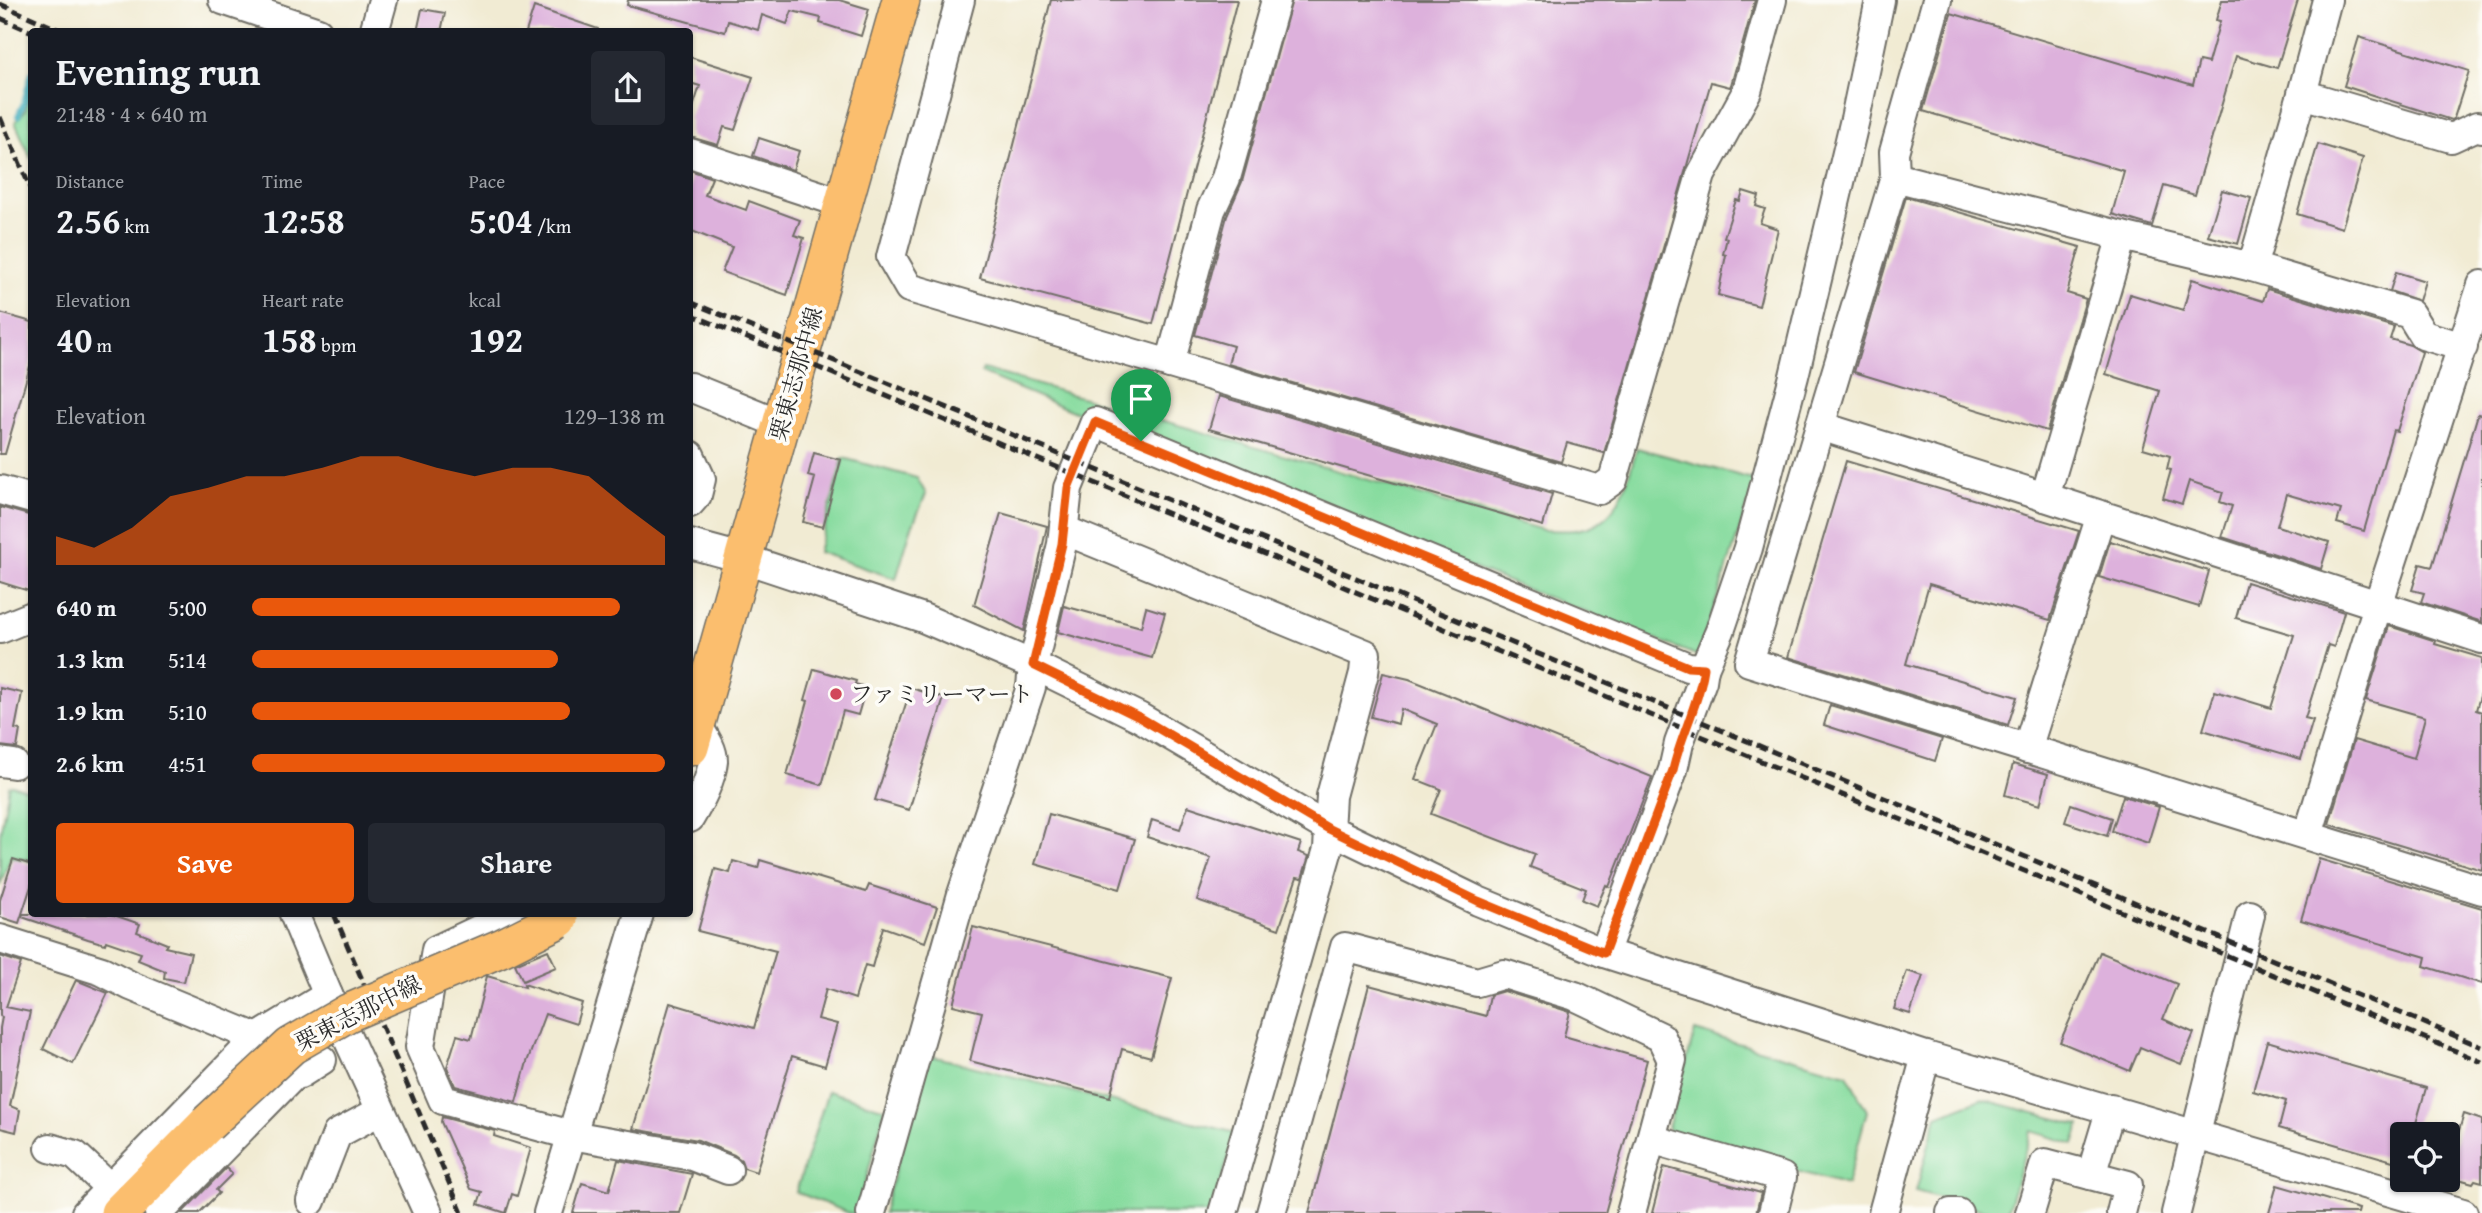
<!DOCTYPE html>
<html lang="en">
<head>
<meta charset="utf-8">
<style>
	:root { --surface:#171b24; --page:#242831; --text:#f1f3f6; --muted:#9ea1a6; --accent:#ea580c }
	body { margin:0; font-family:"Gentium Book Plus","Noto Serif JP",serif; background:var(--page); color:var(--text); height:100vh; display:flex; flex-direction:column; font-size:26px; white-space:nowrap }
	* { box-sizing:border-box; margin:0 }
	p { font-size:23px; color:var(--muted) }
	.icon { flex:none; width:38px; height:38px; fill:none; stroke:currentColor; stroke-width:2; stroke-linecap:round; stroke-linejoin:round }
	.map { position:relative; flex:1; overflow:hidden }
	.panel { position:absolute; left:28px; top:28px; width:665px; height:889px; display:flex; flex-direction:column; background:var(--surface); border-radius:7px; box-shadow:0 2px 5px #0004 }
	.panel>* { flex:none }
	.controls { position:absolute; left:2390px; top:1122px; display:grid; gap:14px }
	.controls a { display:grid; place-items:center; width:70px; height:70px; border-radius:7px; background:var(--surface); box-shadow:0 2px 5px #0004; font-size:35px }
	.pin { position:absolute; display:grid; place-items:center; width:60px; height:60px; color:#fff; margin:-72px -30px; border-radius:50% 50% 50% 0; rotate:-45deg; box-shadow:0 0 7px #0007 }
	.pin .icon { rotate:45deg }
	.round { display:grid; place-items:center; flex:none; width:74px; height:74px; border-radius:7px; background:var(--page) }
	.headline { display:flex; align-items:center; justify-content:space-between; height:119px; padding:0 28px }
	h1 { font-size:38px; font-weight:700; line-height:52px }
	.metrics { display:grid; grid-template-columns:repeat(3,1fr); gap:10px; height:119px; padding:7px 28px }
	.metrics div { display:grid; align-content:center }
	.metrics b { font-size:35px; font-weight:700 }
	.metrics small { font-size:19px; font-weight:400 }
	.metrics p { font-size:19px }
	.chart { height:196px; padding:14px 28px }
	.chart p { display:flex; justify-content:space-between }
	.chart svg { width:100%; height:126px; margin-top:7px; fill:var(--accent); opacity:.7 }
	.primary-button { display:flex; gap:14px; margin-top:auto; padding:14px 28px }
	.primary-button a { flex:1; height:80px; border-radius:7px; background:var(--accent); color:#fff; font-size:28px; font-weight:700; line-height:80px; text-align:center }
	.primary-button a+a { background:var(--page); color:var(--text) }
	ul { padding:0 28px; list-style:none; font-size:23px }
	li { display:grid; grid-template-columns:112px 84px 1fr; align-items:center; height:52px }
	li i { height:18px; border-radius:9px; background:var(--accent) }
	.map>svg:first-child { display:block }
	.green { fill:#86db9e; stroke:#588364; stroke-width:2 }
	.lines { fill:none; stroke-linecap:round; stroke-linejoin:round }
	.stream { stroke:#40aebe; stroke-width:6 }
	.building { fill:#ddb1dc }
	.minor-casing { stroke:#706e66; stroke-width:32 }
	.major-casing { stroke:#706e66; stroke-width:40 }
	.minor { stroke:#fff; stroke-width:28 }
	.major { stroke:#fbbe6e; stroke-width:37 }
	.rail { stroke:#2b2b2b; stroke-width:5; stroke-dasharray:10 5; stroke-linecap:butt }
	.major-bridge-casing { stroke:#706e66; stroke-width:40; stroke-linecap:butt }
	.major-bridge { stroke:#fbbe6e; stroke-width:37 }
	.route-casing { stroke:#fff; stroke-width:14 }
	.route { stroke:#ea580c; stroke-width:9 }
	.poi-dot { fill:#d1495b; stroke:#fdfcf7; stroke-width:2.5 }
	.labels { text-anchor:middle; stroke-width:7; stroke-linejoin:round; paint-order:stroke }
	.street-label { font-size:23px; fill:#2b2b2b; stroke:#fdfcf7 }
	.poi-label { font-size:23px; fill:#2b2b2b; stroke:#fdfcf7; text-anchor:start }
</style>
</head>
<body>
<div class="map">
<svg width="2482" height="1213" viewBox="0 0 2482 1213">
	<rect width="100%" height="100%" fill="#fdfcf7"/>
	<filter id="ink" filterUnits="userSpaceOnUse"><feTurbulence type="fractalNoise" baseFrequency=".0143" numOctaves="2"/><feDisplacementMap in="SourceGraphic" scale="14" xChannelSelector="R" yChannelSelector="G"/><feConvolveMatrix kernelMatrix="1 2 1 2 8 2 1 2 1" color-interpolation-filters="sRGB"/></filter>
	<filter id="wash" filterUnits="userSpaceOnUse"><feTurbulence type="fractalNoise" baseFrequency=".00686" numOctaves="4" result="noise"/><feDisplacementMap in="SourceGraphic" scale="28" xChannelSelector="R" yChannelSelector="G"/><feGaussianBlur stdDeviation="1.57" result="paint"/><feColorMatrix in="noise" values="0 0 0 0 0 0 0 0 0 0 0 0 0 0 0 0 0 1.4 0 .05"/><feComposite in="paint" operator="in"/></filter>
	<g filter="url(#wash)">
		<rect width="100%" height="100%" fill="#f1ebd3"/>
		<!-- green -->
		<g class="green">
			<polygon points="31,89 31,159 15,122 25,111"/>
			<path d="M983,369L1543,530C1555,530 1570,532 1581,529C1621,521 1627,481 1637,448L1756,480L1698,656L1087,417L981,373Z"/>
			<polygon points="843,458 917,478 926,494 911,529 896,579 818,552"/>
			<polygon points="12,785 31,791 31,861 11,857 0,885 0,834 9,786"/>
			<polygon points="1695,1031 1847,1074 1867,1111 1847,1185 1673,1137 1668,1128"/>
			<polygon points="928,1055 1236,1133 1211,1213 883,1213"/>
			<polygon points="828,1091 885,1109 857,1213 849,1213 796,1192"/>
			<polygon points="1981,1099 2080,1125 2074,1144 2031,1131 2007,1213 1989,1212 1916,1191 1937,1116"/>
		</g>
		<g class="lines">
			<!-- stream -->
			<polyline class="stream" points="18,116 23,105 32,73"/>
		</g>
		<g id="blocks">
			<!-- building -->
			<g class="building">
				<polygon points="628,0 839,0 869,9 861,36 820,23 821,18 792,11 787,24 762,15 758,30 728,21 725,32 627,5"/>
				<polygon points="1051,0 1237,0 1153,324 980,278"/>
				<polygon points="1292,0 1755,0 1731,85 1730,87 1711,82 1604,453 1567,443 1561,462 1228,364 1233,346 1195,335 1227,216 1242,182"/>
				<polygon points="2222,0 2298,0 2277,68 2236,56 2195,195 2164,186 2152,226 2112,214 2124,171 1923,111 1951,13 2193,85 2199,61 2208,63 2220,21 2216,20"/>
				<polygon points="534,7 598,29 598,32 526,32"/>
				<polygon points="422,9 445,13 441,32 417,32"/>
				<polygon points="2359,37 2469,71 2454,118 2451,120 2344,86"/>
				<polygon points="690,57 753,77 735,130 724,127 718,145 690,137 690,117 700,86 690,83"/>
				<polygon points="759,138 799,151 793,170 753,156"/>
				<polygon points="2318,144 2363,158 2342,228 2297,214"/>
				<polygon points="690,170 712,178 705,195 746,210 749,201 800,220 794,235 804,238 787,295 722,272 732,247 692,231 690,233"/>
				<polygon points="2222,190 2251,198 2238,244 2208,236"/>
				<polygon points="1743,191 1759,196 1756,206 1765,209 1760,223 1778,229 1759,306 1718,295 1726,255 1723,254 1727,238 1724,237 1736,200 1740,201"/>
				<polygon points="1906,197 2080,247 2067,293 2086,299 2047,431 1854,372"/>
				<polygon points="2396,272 2425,281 2419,301 2390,291"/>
				<polygon points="2192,279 2263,301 2267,289 2394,327 2390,339 2410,345 2422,352 2397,431 2393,430 2364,531 2337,523 2341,510 2286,494 2277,526 2329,542 2321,569 2222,537 2232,506 2220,502 2223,492 2189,481 2182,504 2163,498 2171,470 2167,469 2170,456 2143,448 2160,391 2106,374 2130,294 2183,310"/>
				<polygon points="0,313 32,322 32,359 5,454 0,454"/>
				<polygon points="1219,396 1552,494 1543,526 1209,429"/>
				<polygon points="2478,414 2482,415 2482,622 2421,602 2424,593 2412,590 2420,564 2432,567"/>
				<polygon points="814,453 841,460 823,527 803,522 815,478 808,476"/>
				<polygon points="1846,461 2079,531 2050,620 1929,584 1906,664 2017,697 2008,725 1788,657"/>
				<polygon points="0,507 32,516 32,592 0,582"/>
				<polygon points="1001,513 1047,526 1024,631 974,605"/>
				<polygon points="2110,541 2209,571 2199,607 2099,577"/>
				<polygon points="2246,582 2344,612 2334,647 2328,645 2305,718 2313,720 2301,759 2203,730 2215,691 2271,708 2294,635 2236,618"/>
				<polygon points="1064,606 1141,627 1146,607 1165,613 1152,658 1058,632"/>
				<polygon points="2389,626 2436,641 2435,644 2482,658 2482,689 2476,710 2482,712 2482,870 2329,824 2354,740 2414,758 2425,717 2366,700"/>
				<polygon points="814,669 856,681 855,684 866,687 858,715 843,711 822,785 787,775 808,701 805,700"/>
				<polygon points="1383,673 1409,679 1652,777 1609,887 1606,885 1597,906 1582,900 1586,889 1530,867 1535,854 1431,814 1441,789 1415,779 1437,724 1401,709 1398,724 1371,717"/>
				<polygon points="0,688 22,693 15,729 20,730 17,748 0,746"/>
				<polygon points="911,688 944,698 909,810 875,800"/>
				<polygon points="1830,705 1942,739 1935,761 1824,725"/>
				<polygon points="2013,764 2048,774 2040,805 2005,795"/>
				<polygon points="2123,796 2159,807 2148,843 2112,831"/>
				<polygon points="2071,804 2112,818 2107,836 2065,822"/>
				<polygon points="1188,806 1301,843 1298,852 1309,856 1302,878 1297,877 1279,929 1197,900 1211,858 1147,837 1152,820 1180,829"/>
				<polygon points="1049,814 1135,839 1120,889 1035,864"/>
				<polygon points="13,859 32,865 32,883 19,923 0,917 0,900"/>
				<polygon points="2319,859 2482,908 2482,984 2424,966 2426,957 2301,920"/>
				<polygon points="760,860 866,892 869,885 937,907 925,942 883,927 872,967 865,965 855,999 826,989 818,1019 837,1024 825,1066 792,1056 756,1172 744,1168 741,1160 734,1155 698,1140 633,1129 670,1003 754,1028 776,951 698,931 715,869 730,873 733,861 758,868"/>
				<polygon points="23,914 111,914 140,924 137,932 167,944 165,947 191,953 184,982 164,978 165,971 138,960 141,953 106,941 105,944 88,939 22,917"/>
				<polygon points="973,927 1172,978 1151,1057 1122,1049 1110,1097 970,1061 982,1012 953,1005"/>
				<polygon points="548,950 556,967 523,981 515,964"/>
				<polygon points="2100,952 2177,984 2163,1019 2194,1033 2181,1064 2140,1047 2130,1071 2060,1042"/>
				<polygon points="0,956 21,963 6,1007 30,1012 10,1106 20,1110 16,1132 0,1128 0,1028 2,1017 0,1016"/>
				<polygon points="1907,971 1923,976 1910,1014 1894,1009"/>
				<polygon points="487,976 525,987 524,984 582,1003 576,1024 545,1014 527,1062 516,1102 455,1086 447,1067 457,1035 471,1039"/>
				<polygon points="76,980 108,993 73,1064 43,1049"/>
				<polygon points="1369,985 1486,1016 1490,995 1504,991 1570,1012 1564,1036 1647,1060 1605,1213 1309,1213"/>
				<polygon points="2267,1041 2426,1088 2413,1134 2403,1134 2403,1164 2279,1128 2286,1101 2253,1091"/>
				<polygon points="2464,1114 2482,1120 2482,1182 2475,1180 2473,1183 2448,1176 2448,1167"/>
				<polygon points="442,1117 495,1131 494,1136 531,1148 517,1196 512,1194 506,1213 478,1204 482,1192 471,1189 441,1122"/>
				<polygon points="618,1160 692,1174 680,1213 573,1213 582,1183 609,1191"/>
				<polygon points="1664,1167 1761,1193 1756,1213 1652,1213"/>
				<polygon points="226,1168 232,1174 216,1190 219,1193 199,1213 182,1213"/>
				<polygon points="2277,1185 2359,1209 2358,1213 2269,1213"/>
			</g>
		</g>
	</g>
	<g filter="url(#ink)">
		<use href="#blocks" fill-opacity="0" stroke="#706e66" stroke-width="2"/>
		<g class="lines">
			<!-- minor casing -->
			<g class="minor-casing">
				<g id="minor">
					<polyline points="223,0 318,32"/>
					<polyline points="960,0 891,257 909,288 1170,364 1211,210 1226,178 1276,0"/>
					<polyline points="2327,0 2302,94 2252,267 2122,236 2045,497 1820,426 1749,662 2482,890"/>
					<polyline points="374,32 383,0"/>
					<polyline points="2302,94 2451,138 2477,126 2482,128"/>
					<polyline points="690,153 845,204"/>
					<polyline points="1895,177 1894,152 1937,0"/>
					<polyline points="2252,267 2410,314 2423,335 2463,347"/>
					<polyline points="2482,285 2378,605 2482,639"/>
					<polyline points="1170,364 1599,490 1613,480 1701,175 1747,91 1772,0"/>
					<polyline points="690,387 781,424"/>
					<polyline points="1820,426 1895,177 2122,236"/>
					<polyline points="690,455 701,479 697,495 690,503"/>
					<polyline points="0,490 32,499"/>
					<polyline points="2045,497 2378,605 2308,835"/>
					<polyline points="1064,530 1366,654 1364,673 1331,796 1328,849 1223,1213"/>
					<polyline points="690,544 742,558 923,618 1033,665 1139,717 1329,829 1478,901 1604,953 1926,1056 2463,1213"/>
					<polyline points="0,629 32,616"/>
					<path d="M690,729L697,725C703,735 713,748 713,761C711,781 700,801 690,818"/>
					<polyline points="2027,749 2101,515"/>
					<polyline points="0,762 14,764"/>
					<polyline points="294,914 328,995"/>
					<polyline points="512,914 436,950 420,1047 443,1100 571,1135 692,1156 728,1170"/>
					<polyline points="0,939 102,971 131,986 257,1038 295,1074 159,1213"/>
					<polyline points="1604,953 1673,770 1679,743 1702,681 1704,668 1720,631 1748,548 1794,376 1855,119 1880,0"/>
					<polyline points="295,1074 300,1074 322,1060"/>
					<polyline points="1651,1139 1782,1177 1773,1213"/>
					<polyline points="50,1148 75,1155 110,1188"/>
					<polyline points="2091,1175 2111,1108"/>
					<polyline points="311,1201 337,1134 380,1111"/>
					<polyline points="86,1213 257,1038 328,995 428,1213"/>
					<polyline points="548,1213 639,914"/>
					<polyline points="871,1213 962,894 1031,687 1033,665 1062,544 1068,488 1095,422 1688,667 1704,668"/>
					<polyline points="1271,1213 1345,947 1477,982 1504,974 1575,996 1661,1037 1672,1060 1631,1213"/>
					<polyline points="1883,1213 1926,1056"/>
					<polyline points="1951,1213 1958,1213"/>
					<polyline points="2030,1213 2045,1163 2128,1185 2121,1213"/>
					<polyline points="2176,1213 2250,915"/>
				</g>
			</g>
			<!-- major casing -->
			<g class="major-casing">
				<g id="major">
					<polyline points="690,747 901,0"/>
					<polyline points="119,1213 207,1124"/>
				</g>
			</g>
			<!-- minor -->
			<use href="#minor" class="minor"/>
			<!-- major -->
			<use href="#major" class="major"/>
			<!-- rail -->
			<g class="rail">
				<polyline points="0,4 64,32"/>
				<polyline points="0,18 32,32"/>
				<polyline points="0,117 32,192"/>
				<polyline points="690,302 876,378 2482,1047"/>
				<polyline points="690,314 2482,1062"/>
				<polyline points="334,914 462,1213"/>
			</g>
			<!-- major-bridge casing -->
			<g class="major-bridge-casing">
				<polyline id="major-bridge" points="207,1124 291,1046 348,1013 503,947 559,919"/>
			</g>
			<!-- major-bridge -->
			<use href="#major-bridge" class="major-bridge"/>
		</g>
	</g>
	<g class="lines" filter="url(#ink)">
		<!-- route casing -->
		<g class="route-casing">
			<path id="route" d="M1095,422L1688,667L1704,668C1699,703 1681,735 1673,770L1604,953L1478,901L1329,829L1139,717L1033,665L1062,544L1068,488Z"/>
		</g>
		<!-- route -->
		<use href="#route" class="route"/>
	</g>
	<!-- markers -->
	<circle class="poi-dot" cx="836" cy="694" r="7"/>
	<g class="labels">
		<!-- street labels -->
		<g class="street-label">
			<text transform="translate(796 374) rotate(-74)" y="8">栗東志那中線</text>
			<text transform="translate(358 1013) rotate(-27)" y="8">栗東志那中線</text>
		</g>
		<!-- poi labels -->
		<g class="poi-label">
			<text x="850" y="702">ファミリーマート</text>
		</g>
	</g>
</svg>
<div class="controls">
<a><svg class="icon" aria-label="locate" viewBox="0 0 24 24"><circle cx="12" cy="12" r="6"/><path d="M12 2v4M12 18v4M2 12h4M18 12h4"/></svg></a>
</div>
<div class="pin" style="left:1141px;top:441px;background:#1e9e55"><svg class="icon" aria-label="arrive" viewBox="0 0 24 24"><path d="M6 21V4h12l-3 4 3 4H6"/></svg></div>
<section class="panel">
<div class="headline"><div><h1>Evening run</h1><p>21:48 · 4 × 640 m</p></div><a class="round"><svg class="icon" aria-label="share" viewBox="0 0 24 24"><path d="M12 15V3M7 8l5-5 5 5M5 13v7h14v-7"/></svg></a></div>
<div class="metrics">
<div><p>Distance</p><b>2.56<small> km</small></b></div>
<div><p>Time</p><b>12:58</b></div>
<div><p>Pace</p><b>5:04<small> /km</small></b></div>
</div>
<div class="metrics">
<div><p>Elevation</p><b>40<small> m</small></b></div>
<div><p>Heart rate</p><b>158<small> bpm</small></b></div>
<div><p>kcal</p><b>192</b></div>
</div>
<div class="chart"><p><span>Elevation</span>129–138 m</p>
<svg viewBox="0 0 160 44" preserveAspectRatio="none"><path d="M0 44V34L10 38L20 31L30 20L40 17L50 13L60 13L70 10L80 6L90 6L100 10L110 13L120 10L130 10L140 13L150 24L160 34V44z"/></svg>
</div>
<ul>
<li><b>640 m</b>5:00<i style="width:89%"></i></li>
<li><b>1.3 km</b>5:14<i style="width:74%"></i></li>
<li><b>1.9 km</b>5:10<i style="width:77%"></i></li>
<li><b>2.6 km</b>4:51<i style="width:100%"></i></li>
</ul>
<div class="primary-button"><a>Save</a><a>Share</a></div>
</section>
</div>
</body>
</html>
